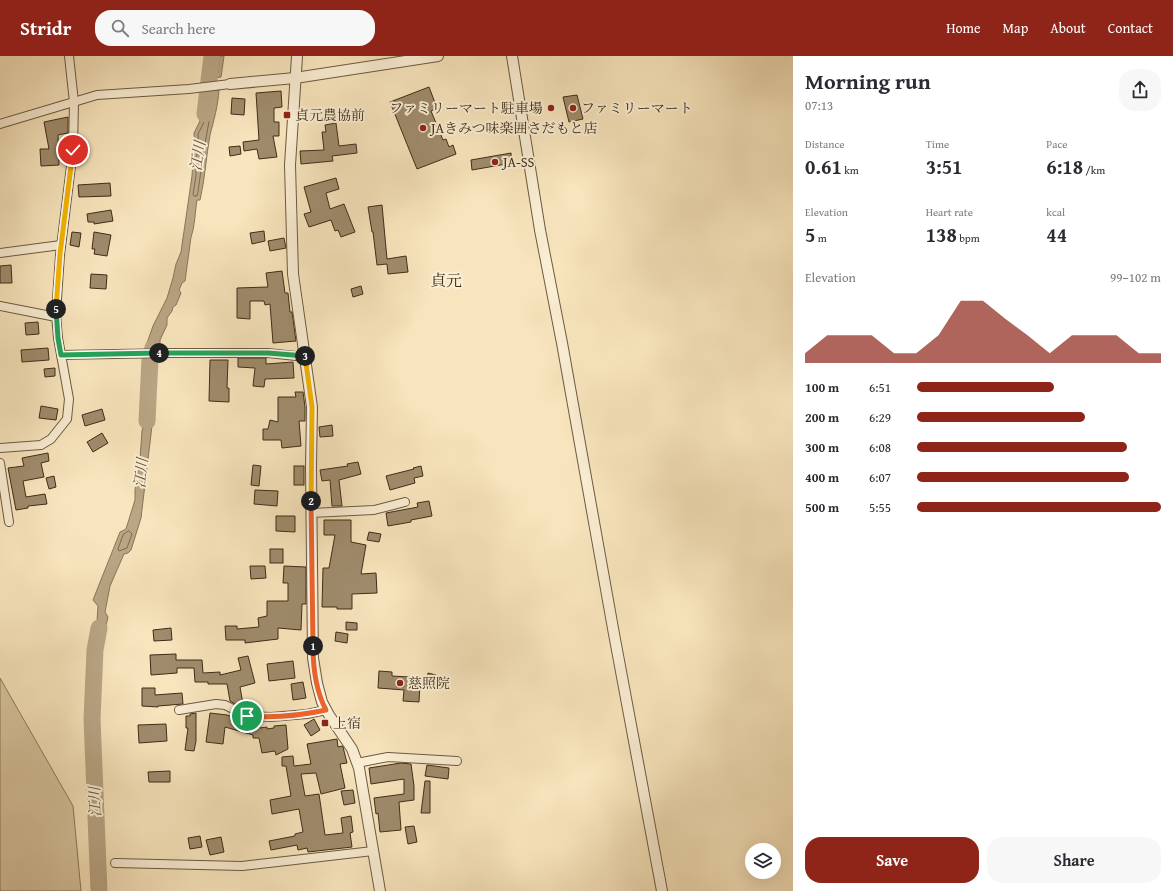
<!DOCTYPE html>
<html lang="en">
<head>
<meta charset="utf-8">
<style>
	:root { --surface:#fff; --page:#f7f7f7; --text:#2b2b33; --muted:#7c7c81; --accent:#8f2418 }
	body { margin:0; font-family:"Gentium Book Plus","Noto Serif JP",serif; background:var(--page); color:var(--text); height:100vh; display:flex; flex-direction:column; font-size:15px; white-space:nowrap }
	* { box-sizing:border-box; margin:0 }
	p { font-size:13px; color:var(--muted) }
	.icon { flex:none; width:22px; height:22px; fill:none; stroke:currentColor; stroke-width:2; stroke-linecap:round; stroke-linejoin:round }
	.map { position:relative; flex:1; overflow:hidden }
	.panel { display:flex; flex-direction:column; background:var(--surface); width:380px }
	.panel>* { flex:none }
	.controls { position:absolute; left:745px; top:787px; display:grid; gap:8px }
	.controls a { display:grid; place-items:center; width:36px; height:36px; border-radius:50%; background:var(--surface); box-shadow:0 4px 16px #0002; font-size:20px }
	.pin { position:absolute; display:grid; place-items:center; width:34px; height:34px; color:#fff; margin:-17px; border:2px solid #fff; border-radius:50%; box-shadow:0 1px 4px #0007 }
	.km { position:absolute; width:20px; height:20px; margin:-10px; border-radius:50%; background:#222; color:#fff; font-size:11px; line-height:20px; text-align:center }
	.round { display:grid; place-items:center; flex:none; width:42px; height:42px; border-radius:16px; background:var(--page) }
	.head { display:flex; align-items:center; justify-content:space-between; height:68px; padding:0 12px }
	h1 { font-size:22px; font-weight:600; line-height:30px }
	.stats { display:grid; grid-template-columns:repeat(3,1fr); gap:6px; height:68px; padding:4px 12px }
	.stats div { display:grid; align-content:center }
	.stats b { font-size:20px; font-weight:600 }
	.stats small { font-size:11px; font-weight:400 }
	.stats p { font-size:11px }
	.chart { height:112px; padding:8px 12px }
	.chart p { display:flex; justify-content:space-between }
	.chart svg { width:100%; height:72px; margin-top:4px; fill:var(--accent); opacity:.7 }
	.cta { display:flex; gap:8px; margin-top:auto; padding:8px 12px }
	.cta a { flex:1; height:46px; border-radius:16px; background:var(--accent); color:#fff; font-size:16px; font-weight:600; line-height:46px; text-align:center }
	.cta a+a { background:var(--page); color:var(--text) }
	ul { padding:0 12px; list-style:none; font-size:13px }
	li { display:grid; grid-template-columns:64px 48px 1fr; align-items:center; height:30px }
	li i { height:10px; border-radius:5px; background:var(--accent) }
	header { display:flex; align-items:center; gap:24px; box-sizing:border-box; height:56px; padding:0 20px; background:var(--accent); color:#fff }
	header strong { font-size:19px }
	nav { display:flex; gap:22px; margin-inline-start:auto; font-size:14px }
	.search { width:280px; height:36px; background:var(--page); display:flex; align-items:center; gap:10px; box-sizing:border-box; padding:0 14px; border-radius:16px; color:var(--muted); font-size:15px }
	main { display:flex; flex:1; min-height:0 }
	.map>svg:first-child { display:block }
	.green { fill:#d9c6a1; stroke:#8c795c }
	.water { fill:#b9a685; stroke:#887559 }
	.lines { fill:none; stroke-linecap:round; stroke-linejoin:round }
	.shore { stroke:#7c694e; stroke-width:1 }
	.river { stroke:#b9a685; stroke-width:17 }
	.building { fill:#9f8c6d; stroke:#3f2c17 }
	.minor-casing { stroke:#6d5a40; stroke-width:10 }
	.tertiary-casing { stroke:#6d5a40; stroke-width:12 }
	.minor { stroke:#faeed4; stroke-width:8 }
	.tertiary { stroke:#faeed4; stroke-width:10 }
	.split-1-casing { stroke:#fff; stroke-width:8 }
	.split-2-casing { stroke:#fff; stroke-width:8 }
	.split-3-casing { stroke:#fff; stroke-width:8 }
	.split-4-casing { stroke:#fff; stroke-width:8 }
	.split-5-casing { stroke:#fff; stroke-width:8 }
	.split-6-casing { stroke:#fff; stroke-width:8 }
	.split-1 { stroke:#f0652b; stroke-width:5 }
	.split-2 { stroke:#f0652b; stroke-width:5 }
	.split-3 { stroke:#f5b400; stroke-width:5 }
	.split-4 { stroke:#22a559; stroke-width:5 }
	.split-5 { stroke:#22a559; stroke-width:5 }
	.split-6 { stroke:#f5b400; stroke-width:5 }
	.poi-dot { fill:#8f2418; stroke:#faeed4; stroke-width:1.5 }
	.labels { text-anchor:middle; stroke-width:4; stroke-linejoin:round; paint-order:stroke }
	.poi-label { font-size:14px; fill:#3f2c17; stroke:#faeed4; text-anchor:start }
	.water-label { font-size:15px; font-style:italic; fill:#645138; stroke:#faeed4 }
	.quarter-label { font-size:16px; fill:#3f2c17; stroke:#faeed4 }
</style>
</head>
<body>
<header>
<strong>Stridr</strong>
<div class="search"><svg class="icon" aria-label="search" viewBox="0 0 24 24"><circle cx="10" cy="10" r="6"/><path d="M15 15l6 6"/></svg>Search here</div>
<nav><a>Home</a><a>Map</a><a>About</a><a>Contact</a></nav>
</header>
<main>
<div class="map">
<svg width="793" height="835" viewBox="0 0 793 835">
	<rect width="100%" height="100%" fill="#f8e5bd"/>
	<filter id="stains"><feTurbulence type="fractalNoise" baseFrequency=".005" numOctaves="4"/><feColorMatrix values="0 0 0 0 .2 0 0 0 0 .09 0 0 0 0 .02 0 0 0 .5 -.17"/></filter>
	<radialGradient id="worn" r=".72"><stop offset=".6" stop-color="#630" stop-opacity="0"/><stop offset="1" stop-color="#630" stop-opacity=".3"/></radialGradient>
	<!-- green -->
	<polygon class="green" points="0,622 73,750 81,835 0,835"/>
	<!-- water -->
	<g class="water">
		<polygon points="205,0 224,0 221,21 202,24"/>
		<path d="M219,34C218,49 214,64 210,79C206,101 205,123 200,144H197C195,156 195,170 191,181L185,225L182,227L179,234L181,237L176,249L173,251L172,255L167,262V269L160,284V293H145L153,270L167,242L173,222L176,208L181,196L192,120L193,104L191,102L195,94L194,77L200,65L198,56L200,37Z"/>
		<polygon points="149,342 153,345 154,353 141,462 131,494 128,497 124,498 110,530 105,556 108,561 102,587 98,588 95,594 98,550 93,544 120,476 126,473 135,444 135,434 140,403 142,375 144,366 146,344"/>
	</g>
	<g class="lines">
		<!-- shore -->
		<g class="shore">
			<polyline points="209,0 207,17 209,19 218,17 220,0"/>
			<path d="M212,39L214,41C207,73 202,104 198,136L197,140H194L193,138L196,120V101L199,94L198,78L204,66L202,56L203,42L205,40Z"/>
			<polygon points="129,475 132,478 127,492 119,495 118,493 123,479"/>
		</g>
		<!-- river -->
		<g class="river">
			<polyline points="205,58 212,0"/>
			<polyline points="147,365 150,303 153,292"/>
			<polyline points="99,835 92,663 95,594 99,572"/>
		</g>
	</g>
	<!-- building -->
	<g class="building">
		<polygon points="429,31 437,52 431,55 443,84 446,83 449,91 453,89 456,98 417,113 390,46"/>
		<polygon points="281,35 282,51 274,52 274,66 279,66 279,80 273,80 277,101 259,103 257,93 244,95 243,86 259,84 256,37"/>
		<polygon points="577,39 583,63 569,66 563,41"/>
		<polygon points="232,42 245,43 244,59 231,58"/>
		<polygon points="68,61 68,77 58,79 59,109 41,110 40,93 49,93 44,66"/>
		<polygon points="336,67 339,90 356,88 357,97 332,100 333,105 301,108 300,95 324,94 322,76 326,76 325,69"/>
		<polygon points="240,90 241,98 230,100 229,91"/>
		<polygon points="511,97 512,107 472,114 471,104"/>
		<polygon points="336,122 339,133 326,137 330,153 344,148 355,176 341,181 338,174 335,175 331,164 309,171 304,158 311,156 304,131"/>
		<polygon points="110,127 111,140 79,141 78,129"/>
		<polygon points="382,149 387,203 406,200 408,216 388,218 387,208 377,209 373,176 372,176 368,151"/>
		<polygon points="111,154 113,165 94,168 94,166 88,166 87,158"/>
		<polygon points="264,175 265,185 252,188 250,177"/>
		<polygon points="72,176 81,177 79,191 70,189"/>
		<polygon points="94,176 111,179 107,200 94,198 95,193 92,193"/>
		<polygon points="284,182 286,192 270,195 268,185"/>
		<polygon points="11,209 12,227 0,227 0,210"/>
		<polygon points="282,215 285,237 288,237 290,256 292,256 296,285 273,287 270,248 265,249 264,245 250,245 250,263 237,262 237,232 268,231 266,217"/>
		<polygon points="91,218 107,219 106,233 90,232"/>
		<polygon points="361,230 363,238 353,241 351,233"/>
		<polygon points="38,266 39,278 26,279 25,267"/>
		<polygon points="48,292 49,304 22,306 21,294"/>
		<polygon points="238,302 266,302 266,308 293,306 294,322 265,323 264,331 253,330 255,312 238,311"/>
		<polygon points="210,304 228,304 227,332 229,332 229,346 209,345"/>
		<polygon points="55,312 55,320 45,321 44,313"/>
		<polygon points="295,336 303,336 305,351 305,365 299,365 301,390 282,392 281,384 263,384 263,373 268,373 270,364 278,366 278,341 296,341"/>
		<polygon points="41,350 58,353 56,364 39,362"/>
		<polygon points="102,353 105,364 85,370 82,359"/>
		<polygon points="332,369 333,380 320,381 319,371"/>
		<polygon points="102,377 108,387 93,396 87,386"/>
		<polygon points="48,397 49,405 41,407 44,421 23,425 26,441 45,438 47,448 28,450 28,452 16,454 8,412 24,410 22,402"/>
		<polygon points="358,406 361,418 339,424 342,450 332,450 330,424 322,425 320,414 348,410 347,408"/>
		<polygon points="253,409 261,410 259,430 251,429"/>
		<rect x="294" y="410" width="10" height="19"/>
		<polygon points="421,410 423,420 414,422 415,427 390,434 386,420 414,413 413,412"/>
		<polygon points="54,420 56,431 49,433 46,422"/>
		<polygon points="255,434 278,435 277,450 254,448"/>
		<polygon points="429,445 432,460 411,464 411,466 388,470 386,457 418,451 417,447"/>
		<polygon points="276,460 295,460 295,476 276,475"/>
		<polygon points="324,464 351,464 351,486 366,489 361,518 376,517 377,537 352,538 352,553 337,553 337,551 322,551 323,512 329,512 335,479 324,479"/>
		<polygon points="369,476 381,478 379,486 367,484"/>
		<rect x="270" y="493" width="13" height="14"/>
		<polygon points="250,510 265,510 266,522 251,523"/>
		<polygon points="284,510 306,511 306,548 302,548 301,574 278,572 278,583 245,587 245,584 226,584 225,570 237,570 237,573 259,571 258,562 267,560 267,545 288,545 288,527 283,527"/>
		<polygon points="346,566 357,567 357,574 346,574"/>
		<polygon points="171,572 172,584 154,585 153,574"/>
		<polygon points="336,576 348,578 347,587 335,585"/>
		<polygon points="176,598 176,604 202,604 203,617 220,616 220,619 241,614 238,602 248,600 255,627 240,631 243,648 237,649 230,645 227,628 208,628 208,626 195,626 194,612 177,612 177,617 151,619 150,599"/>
		<polygon points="293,605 295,622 269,625 267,608"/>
		<polygon points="379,615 392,616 392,620 427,622 428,617 436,619 433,631 420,628 419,646 403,645 404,634 378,632"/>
		<polygon points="303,626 306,642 293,644 291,628"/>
		<polygon points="142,632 155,632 155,639 182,637 183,648 158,650 158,651 142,650"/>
		<polygon points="196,657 196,685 194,695 185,694 188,672 186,672 186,660 190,660 190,658"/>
		<polygon points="210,657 227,659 246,665 259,666 260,672 267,671 267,673 274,672 274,670 286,669 288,693 276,699 275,695 262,697 259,682 253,682 253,679 225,671 223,688 206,686"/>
		<polygon points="314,663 320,674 311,680 304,669"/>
		<polygon points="166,668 167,685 139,687 138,669"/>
		<polygon points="337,683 338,691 342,690 343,691 347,707 340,708 345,732 321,738 316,717 301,718 305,740 319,738 325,779 343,777 341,762 351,760 353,776 350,777 352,791 308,796 307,792 298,794 297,789 271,794 269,785 295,780 295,778 303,776 299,753 272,758 270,744 291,740 286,710 282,710 282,701 293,700 294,710 311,708 307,688"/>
		<polygon points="401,707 411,708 414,730 414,744 399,746 401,774 380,776 378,757 376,758 374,742 404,738 404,723 371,728 369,712"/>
		<polygon points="427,709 449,712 448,723 425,720"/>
		<polygon points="170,715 170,726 149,726 148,716"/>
		<polygon points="425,725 430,725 430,757 421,757"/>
		<polygon points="353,734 355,747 344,749 341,735"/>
		<polygon points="414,770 417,786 408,788 405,771"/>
		<polygon points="200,780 202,791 190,793 188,782"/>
		<polygon points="221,781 224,796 210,799 206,784"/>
	</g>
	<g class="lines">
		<!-- minor casing -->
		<g class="minor-casing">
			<g id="minor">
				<polyline points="0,68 97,39 189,33 230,28"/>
				<polyline points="0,197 61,189"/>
				<polyline points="0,250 56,261"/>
				<polyline points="61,299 170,297 268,297 305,301"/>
				<polyline points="0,392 41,389 51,383 67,363 69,343 58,282 56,258 60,199 73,94 74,46 69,0"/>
				<polyline points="0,407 9,466"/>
				<polyline points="311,457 374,454 405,446"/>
				<polyline points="179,654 216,648 225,649 247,660 271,661 307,658 326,654"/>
				<polyline points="357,707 388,701 457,705"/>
				<polyline points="115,807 242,810 373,795"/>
			</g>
		</g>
		<!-- tertiary casing -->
		<g class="tertiary-casing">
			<g id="tertiary">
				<polyline points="297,0 290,109 293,218 312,351 311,411 313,602 317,627 322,646 329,659 352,693 359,712 380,835"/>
				<polyline points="512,0 540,174 562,287 614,578 662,835"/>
				<polyline points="230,28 295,22 438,0"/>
			</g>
		</g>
		<!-- minor -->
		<use href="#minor" class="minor"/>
		<!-- tertiary -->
		<use href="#tertiary" class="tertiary"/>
	</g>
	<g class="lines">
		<!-- split-1 casing -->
		<g class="split-1-casing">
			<path id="split-1" d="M247,660C274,662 299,660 326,654C316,635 313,611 313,590"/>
		</g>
		<!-- split-2 casing -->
		<g class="split-2-casing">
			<polyline id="split-2" points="311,445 313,590"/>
		</g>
		<!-- split-3 casing -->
		<g class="split-3-casing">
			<polyline id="split-3" points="305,300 312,351 311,445"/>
		</g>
		<!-- split-4 casing -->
		<g class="split-4-casing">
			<polyline id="split-4" points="159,297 268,297 305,300"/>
		</g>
		<!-- split-5 casing -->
		<g class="split-5-casing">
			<polyline id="split-5" points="56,253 58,282 61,299 159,297"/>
		</g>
		<!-- split-6 casing -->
		<g class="split-6-casing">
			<polyline id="split-6" points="56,253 60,198 73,94"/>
		</g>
		<!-- split-1 -->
		<use href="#split-1" class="split-1"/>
		<!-- split-2 -->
		<use href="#split-2" class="split-2"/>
		<!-- split-3 -->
		<use href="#split-3" class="split-3"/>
		<!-- split-4 -->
		<use href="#split-4" class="split-4"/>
		<!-- split-5 -->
		<use href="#split-5" class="split-5"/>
		<!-- split-6 -->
		<use href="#split-6" class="split-6"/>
	</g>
	<!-- markers -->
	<g class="poi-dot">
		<circle cx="551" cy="52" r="4"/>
		<circle cx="573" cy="52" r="4"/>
		<rect x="283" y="55" width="8" height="8" rx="2"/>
		<circle cx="423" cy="72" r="4"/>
		<circle cx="495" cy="106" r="4"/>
		<circle cx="400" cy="627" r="4"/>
		<rect x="321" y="663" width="8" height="8" rx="2"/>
	</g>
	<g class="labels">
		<!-- poi labels -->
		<g class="poi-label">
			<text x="543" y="57" text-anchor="end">ファミリーマート駐車場</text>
			<text x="581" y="57">ファミリーマート</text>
			<text x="295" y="64">貞元農協前</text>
			<text x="431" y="77">JAきみつ味楽囲さだもと店</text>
			<text x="503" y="111">JA-SS</text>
			<text x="408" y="632">慈照院</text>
			<text x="333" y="672">上宿</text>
		</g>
		<!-- water labels -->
		<g class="water-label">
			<text transform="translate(198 100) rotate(-82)" y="5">江川</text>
			<text transform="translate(141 417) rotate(-84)" y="5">江川</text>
			<text transform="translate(95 746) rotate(-92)" y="5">江川</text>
		</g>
		<!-- quarter labels -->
		<g class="quarter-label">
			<text x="446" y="230">貞元</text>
		</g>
	</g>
	<rect width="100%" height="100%" filter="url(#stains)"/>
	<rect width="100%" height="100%" fill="url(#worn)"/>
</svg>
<div class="controls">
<a><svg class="icon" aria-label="layers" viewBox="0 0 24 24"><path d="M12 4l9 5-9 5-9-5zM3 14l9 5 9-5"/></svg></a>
</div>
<div class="pin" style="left:247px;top:660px;background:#1e9e55"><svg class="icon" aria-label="arrive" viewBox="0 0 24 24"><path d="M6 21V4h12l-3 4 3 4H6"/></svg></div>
<div class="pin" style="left:73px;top:94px;background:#d93025"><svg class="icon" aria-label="check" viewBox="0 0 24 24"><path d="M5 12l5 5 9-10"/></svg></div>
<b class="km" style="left:313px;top:590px">1</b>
<b class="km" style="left:311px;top:445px">2</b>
<b class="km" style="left:305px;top:300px">3</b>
<b class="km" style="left:159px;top:297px">4</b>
<b class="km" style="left:56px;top:253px">5</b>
</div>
<section class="panel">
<div class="head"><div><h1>Morning run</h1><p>07:13</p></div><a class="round"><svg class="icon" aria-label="share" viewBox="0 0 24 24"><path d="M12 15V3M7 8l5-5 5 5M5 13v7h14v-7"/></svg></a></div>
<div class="stats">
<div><p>Distance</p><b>0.61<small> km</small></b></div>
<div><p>Time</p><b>3:51</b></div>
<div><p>Pace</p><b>6:18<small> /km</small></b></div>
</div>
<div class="stats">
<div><p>Elevation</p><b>5<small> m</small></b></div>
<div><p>Heart rate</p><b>138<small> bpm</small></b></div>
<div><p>kcal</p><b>44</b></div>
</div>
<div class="chart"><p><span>Elevation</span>99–102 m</p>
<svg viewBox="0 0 160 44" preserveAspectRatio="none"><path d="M0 44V38L10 27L20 27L30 27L40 38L50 38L60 27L70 6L80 6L90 17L100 27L110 38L120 27L130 27L140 27L150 38L160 38V44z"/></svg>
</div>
<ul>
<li><b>100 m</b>6:51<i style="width:56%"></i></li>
<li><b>200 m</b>6:29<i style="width:69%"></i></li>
<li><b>300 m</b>6:08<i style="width:86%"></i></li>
<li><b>400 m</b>6:07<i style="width:87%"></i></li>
<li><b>500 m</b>5:55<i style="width:100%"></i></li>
</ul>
<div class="cta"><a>Save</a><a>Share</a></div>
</section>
</main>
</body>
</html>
